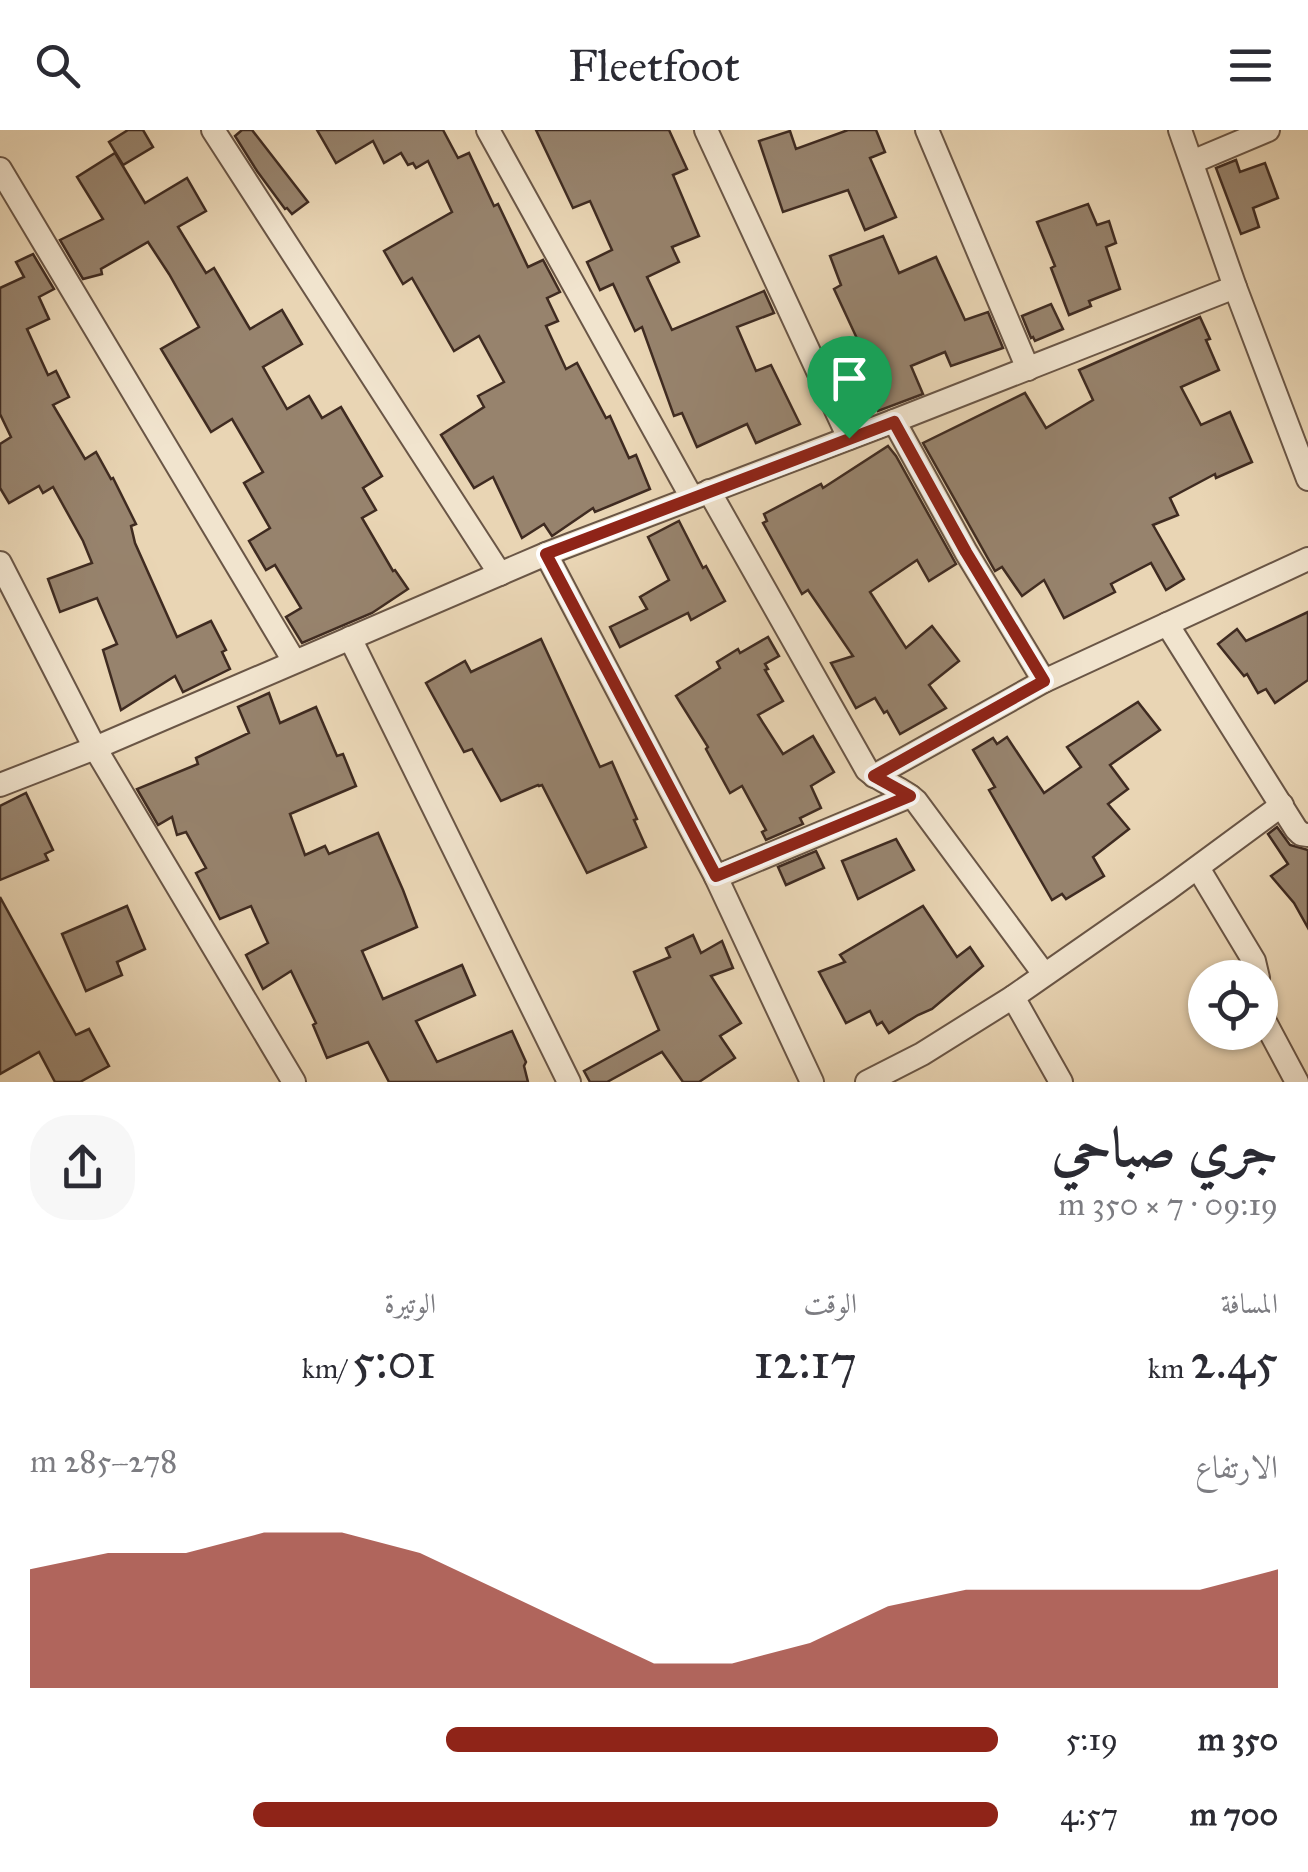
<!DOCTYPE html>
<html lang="ar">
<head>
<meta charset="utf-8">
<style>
	:root { --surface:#fff; --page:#f7f7f7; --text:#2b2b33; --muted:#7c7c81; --accent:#8f2418 }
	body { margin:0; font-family:"IM FELL Great Primer",Amiri,serif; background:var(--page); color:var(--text); direction:rtl; height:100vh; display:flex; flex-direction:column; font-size:38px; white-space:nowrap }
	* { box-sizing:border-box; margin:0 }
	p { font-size:32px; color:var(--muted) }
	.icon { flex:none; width:55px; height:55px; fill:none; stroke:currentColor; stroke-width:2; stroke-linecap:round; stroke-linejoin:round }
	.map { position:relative; height:952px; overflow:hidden; direction:ltr }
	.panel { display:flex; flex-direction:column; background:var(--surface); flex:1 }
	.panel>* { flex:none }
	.fabs { position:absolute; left:1188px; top:830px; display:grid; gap:20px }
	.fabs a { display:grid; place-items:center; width:90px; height:90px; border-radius:50%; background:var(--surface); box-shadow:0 2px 8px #0004; font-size:50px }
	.pin { position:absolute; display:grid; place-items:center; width:85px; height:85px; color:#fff; margin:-102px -42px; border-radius:50% 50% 50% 0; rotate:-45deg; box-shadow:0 0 10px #0007 }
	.pin .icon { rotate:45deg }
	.round { display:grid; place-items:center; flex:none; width:105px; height:105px; border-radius:40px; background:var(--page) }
	.headline { display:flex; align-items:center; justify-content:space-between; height:170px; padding:0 30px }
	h1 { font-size:55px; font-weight:600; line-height:75px }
	.figures { display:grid; grid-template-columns:repeat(3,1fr); gap:15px; height:170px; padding:10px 30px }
	.figures div { display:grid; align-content:center }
	.figures b { font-size:50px; font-weight:600 }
	.figures small { font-size:28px; font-weight:400 }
	.figures p { font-size:28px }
	.chart { height:280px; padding:20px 30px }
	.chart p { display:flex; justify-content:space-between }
	.chart svg { width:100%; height:180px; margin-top:10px; fill:var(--accent); opacity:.7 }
	ul { padding:0 30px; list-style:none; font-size:32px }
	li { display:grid; grid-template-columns:160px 120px 1fr; align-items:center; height:75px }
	li i { height:25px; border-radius:12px; background:var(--accent) }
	header { display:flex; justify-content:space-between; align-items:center; height:130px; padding:0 30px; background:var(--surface); font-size:45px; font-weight:600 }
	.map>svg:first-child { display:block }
	.building { fill:#97836d; stroke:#3f2b21; stroke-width:2.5 }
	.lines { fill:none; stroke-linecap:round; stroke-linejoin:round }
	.street-casing { stroke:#6a5646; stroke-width:26 }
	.street { stroke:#f1e4ce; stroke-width:22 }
	.route-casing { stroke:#fff; stroke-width:20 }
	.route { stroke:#8f2418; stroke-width:12 }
</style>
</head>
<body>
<header><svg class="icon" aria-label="menu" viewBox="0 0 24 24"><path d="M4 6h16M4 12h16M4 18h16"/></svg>Fleetfoot<svg class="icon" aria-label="search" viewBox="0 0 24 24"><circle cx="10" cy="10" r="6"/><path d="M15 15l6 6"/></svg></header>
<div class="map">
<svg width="1308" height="952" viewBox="0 0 1308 952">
	<rect width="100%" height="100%" fill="#e9d5b4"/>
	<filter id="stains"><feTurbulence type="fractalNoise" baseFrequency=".002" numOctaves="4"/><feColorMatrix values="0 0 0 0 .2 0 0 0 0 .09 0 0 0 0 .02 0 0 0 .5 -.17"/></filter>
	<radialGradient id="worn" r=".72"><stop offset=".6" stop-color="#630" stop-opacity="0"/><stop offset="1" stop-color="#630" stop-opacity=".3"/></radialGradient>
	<!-- building -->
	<g class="building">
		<polygon points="128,0 143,0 153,17 123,35 109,12"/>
		<polygon points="242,0 252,0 308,72 292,84 287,78 285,79 257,41 235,6"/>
		<polygon points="317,0 443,0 458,28 469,23 494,76 498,74 528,137 543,130 560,162 547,168 558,191 546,196 566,239 577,233 606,288 610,286 629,328 636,325 650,359 595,382 593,378 555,404 552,406 544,394 522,408 493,347 474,358 441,305 484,277 478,266 504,252 479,206 454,221 412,148 403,154 384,121 452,82 428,31 416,38 413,33 408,35 401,23 384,33 373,11 336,33"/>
		<polygon points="536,0 669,0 687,39 673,45 699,106 672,117 679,132 647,147 672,200 764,161 774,183 737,197 756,241 771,235 800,294 756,313 747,294 697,317 682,283 674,286 642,197 635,201 613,154 600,160 587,132 612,120 590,71 573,78"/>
		<polygon points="848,0 876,0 885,22 870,28 896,87 865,100 848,60 783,82 759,11 790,1 796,19"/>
		<polygon points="115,23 145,73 187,48 206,81 178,97 206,143 214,138 250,199 282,180 302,214 263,237 287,279 309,266 322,288 341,277 382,346 363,358 376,380 362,388 393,441 395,440 408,459 372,483 302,513 286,487 301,478 275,435 266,440 249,411 270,398 244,353 263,342 232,289 211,302 161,219 199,197 169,144 148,112 101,139 102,144 83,149 60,110 103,89 77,47"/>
		<polygon points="1236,30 1240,42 1265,33 1278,68 1253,78 1259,97 1241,104 1216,38"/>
		<polygon points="1088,74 1097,95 1109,91 1116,113 1106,117 1120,159 1089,171 1091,176 1069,185 1051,138 1055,136 1037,92"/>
		<polygon points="883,106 899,143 936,127 965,190 988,182 1003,218 951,236 945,222 911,236 923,264 878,281 858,234 867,230 834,159 841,155 830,126"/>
		<polygon points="33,124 54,159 39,167 49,189 27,199 48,245 56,241 69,267 53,275 85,329 96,322 111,349 113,348 136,394 131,396 135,413 177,507 211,491 226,520 222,522 230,539 183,562 175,546 121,580 103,520 117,514 97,468 60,482 48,449 92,433 83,411 53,357 43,363 39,356 9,373 0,358 0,314 11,307 0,284 0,158 24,147 16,132"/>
		<polygon points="1051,174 1063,199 1035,211 1033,207 1031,208 1022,186"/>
		<polygon points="1200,187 1210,209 1206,210 1219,240 1181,257 1201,295 1230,282 1252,332 1216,348 1215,344 1170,368 1178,385 1153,395 1184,449 1166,460 1151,433 1111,454 1115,462 1064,488 1044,450 1022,466 1002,437 995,441 923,313 1025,263 1046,298 1093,270 1079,240"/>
		<polygon points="888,316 896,326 956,434 929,451 917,430 870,462 906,518 932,496 959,531 929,555 946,578 900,604 887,581 884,583 875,568 856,578 831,533 853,526 808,460 802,464 763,393 767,391 764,384 821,354 823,358"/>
		<polygon points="679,391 703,438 706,436 725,471 691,490 688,483 620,517 610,497 647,479 640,467 669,450 648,407"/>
		<polygon points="1308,482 1308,550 1275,573 1266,559 1258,563 1247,544 1244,546 1218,514 1237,499 1246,511"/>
		<polygon points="768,507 779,526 765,534 768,539 765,540 783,571 758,585 783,624 813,606 834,642 811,656 821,678 800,688 803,694 766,710 762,702 766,700 742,656 730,663 706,619 708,617 676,566 720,538 717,532 738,519 740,523"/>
		<polygon points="541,509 600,637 612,632 637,689 634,690 646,717 587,743 542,655 539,656 538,655 501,671 472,619 464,622 426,553 465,531 471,542"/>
		<polygon points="269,563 280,593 316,577 337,626 343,624 356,656 290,684 305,725 325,716 329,724 378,703 403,760 417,797 362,821 383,869 462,835 475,865 416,891 437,932 512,901 526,932 524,936 528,952 389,952 368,912 327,928 313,895 316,893 291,841 263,859 246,825 268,813 251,776 220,789 196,743 206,738 186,702 177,705 172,687 158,695 137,659 198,634 196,628 249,603 238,577"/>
		<polygon points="1138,572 1160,600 1110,635 1128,659 1108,674 1129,699 1093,727 1104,746 1066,769 1062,764 1052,770 989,660 995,657 973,620 993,608 997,614 1007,607 1044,663 1081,637 1067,617"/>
		<polygon points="26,663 53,720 45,724 48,730 0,750 0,676"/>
		<polygon points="1277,697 1290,715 1308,720 1308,798 1294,773 1271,746 1288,734 1268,704"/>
		<polygon points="896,709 914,740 858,769 842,731"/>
		<polygon points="816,721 824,738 786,755 778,737"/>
		<polygon points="0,767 76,905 89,899 109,936 80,952 55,952 39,922 0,944"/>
		<polygon points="127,776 145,819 117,832 122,845 86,861 62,804"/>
		<polygon points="923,776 957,827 970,817 983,836 932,879 918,885 889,903 882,892 877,895 870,881 846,893 819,842 845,832 840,825"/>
		<polygon points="693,805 701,823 722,811 733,838 711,846 741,893 720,906 735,928 699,952 683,952 662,922 607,952 590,952 584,941 659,900 634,842 670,827 666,818"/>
	</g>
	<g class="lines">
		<!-- street casing -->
		<g class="street-casing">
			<g id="street">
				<polyline points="213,0 500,444"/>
				<polyline points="488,0 692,368"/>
				<polyline points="706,0 849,308"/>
				<polyline points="927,0 1028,239"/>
				<polyline points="1180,0 1235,157 1308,349"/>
				<polyline points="1192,32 1268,0"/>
				<polyline points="0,39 294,531"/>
				<polyline points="894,291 966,422 1044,551"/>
				<path d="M709,361L867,640C882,653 901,657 916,671L1044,844"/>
				<polyline points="546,424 716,747 812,952"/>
				<polyline points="0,433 95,618 294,952"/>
				<polyline points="1167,494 1296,699 1301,704 1308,705"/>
				<polyline points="350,508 569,952"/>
				<polyline points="874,646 1044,551 1308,429"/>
				<polyline points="0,655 95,618 546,424 894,291 1235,157"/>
				<polyline points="1198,738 1254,831 1258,848"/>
				<polyline points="716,747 910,666"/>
				<polyline points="1013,867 1061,952"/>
				<polyline points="1260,876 1265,892 1297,952"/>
				<polyline points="867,952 922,924 1013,867 1168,759 1282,675"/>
			</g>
		</g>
		<!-- street -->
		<use href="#street" class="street"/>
	</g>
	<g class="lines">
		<!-- route casing -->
		<g class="route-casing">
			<polygon id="route" points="894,292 966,422 1044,551 874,646 910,666 716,746 546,424"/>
		</g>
		<!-- route -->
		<use href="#route" class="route"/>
	</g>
	<rect width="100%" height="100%" filter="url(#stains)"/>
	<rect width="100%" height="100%" fill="url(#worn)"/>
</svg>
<div class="fabs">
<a><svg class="icon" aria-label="locate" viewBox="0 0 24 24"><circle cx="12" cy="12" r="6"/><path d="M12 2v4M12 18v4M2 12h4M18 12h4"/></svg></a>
</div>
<div class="pin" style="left:849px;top:308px;background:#1e9e55"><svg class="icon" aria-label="arrive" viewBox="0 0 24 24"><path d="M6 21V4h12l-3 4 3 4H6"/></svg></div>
</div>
<section class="panel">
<div class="headline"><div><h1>جري صباحي</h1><p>09:19 · 7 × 350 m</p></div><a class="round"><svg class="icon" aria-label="share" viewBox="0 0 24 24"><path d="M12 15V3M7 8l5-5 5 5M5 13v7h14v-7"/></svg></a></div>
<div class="figures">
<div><p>المسافة</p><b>2.45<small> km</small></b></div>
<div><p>الوقت</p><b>12:17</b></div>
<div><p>الوتيرة</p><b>5:01<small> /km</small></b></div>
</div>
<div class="chart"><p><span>الارتفاع</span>278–285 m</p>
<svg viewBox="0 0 160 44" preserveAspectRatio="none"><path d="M0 44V15L10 11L20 11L30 6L40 6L50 11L60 20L70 29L80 38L90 38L100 33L110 24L120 20L130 20L140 20L150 20L160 15V44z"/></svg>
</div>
<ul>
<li><b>350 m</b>5:19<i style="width:57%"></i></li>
<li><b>700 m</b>4:57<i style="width:77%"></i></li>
</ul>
</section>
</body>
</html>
